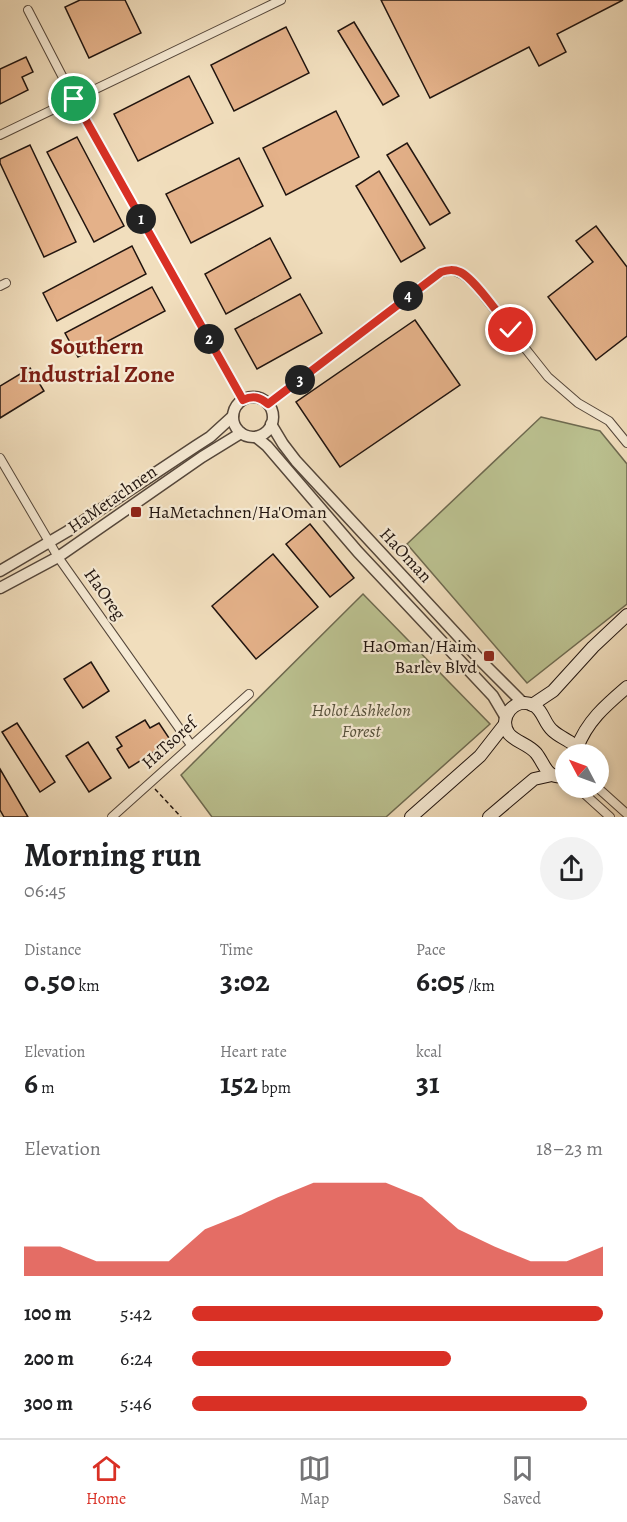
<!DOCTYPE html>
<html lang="en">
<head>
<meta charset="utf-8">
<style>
	:root { --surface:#fff; --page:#f2f2f2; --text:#202124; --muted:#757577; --line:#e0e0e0; --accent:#d93025 }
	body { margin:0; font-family:Alegreya,serif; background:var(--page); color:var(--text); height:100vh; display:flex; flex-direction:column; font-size:22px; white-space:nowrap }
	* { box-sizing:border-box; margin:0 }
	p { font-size:20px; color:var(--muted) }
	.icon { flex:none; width:33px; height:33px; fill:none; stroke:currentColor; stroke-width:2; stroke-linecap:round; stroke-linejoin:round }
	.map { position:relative; height:817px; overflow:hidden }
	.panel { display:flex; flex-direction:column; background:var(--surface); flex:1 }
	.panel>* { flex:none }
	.needle { width:39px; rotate:311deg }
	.buttons { position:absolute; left:555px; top:744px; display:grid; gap:12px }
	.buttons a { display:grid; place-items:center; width:54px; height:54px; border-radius:50%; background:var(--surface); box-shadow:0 3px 9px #0003; font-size:30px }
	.pin { position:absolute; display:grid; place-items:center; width:51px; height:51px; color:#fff; margin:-26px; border:3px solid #fff; border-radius:50%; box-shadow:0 2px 6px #0007 }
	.km { position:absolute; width:30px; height:30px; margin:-15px; border-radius:50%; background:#222; color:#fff; font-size:16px; line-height:30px; text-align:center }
	.round { display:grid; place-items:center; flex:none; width:63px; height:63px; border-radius:32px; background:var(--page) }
	.summary { display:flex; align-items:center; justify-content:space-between; height:102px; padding:0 24px }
	h1 { font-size:33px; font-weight:700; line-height:45px }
	.metrics { display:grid; grid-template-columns:repeat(3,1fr); gap:9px; height:102px; padding:6px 24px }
	.metrics div { display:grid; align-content:center }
	.metrics b { font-size:30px; font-weight:700 }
	.metrics small { font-size:16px; font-weight:400 }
	.metrics p { font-size:16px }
	.chart { height:168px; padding:12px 24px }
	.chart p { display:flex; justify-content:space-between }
	.chart svg { width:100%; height:108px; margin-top:6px; fill:var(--accent); opacity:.7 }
	ul { padding:0 24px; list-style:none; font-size:20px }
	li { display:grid; grid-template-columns:96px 72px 1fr; align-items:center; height:45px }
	li i { height:15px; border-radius:8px; background:var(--accent) }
	.tab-bar { display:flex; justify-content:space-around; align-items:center; height:84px; border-top:2px solid var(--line); background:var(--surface); font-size:16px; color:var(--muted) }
	.tab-bar a { display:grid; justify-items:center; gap:3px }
	.tab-bar .selected { color:var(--accent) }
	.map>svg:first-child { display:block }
	.green { fill:#bbc190; stroke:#6e6a50; stroke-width:1.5 }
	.building { fill:#e4b189; stroke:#20140f; stroke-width:1.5 }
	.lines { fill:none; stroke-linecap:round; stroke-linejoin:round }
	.minor-casing { stroke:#54463a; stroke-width:10 }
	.tertiary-casing { stroke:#54463a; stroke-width:13 }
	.secondary-casing { stroke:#20140f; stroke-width:14 }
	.path { stroke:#20140f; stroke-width:1.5; stroke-dasharray:4.5 3; stroke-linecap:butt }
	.minor { stroke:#f6ead4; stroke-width:8 }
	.tertiary { stroke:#f6ead4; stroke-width:10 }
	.secondary { stroke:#f6ead4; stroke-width:12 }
	.route-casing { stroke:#fff; stroke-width:12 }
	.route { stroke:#d93025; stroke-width:8 }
	.poi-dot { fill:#8f2418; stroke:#f6ead4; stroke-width:2 }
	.labels { text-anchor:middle; stroke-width:4.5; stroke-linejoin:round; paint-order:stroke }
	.street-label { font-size:18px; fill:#20140f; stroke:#f6ead4 }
	.poi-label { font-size:18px; fill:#20140f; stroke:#f6ead4; text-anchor:start }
	.park-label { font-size:18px; font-style:italic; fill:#56513c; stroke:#f6ead4 }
	.district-label { font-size:24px; font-weight:bold; fill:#7a1f14; stroke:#f6ead4 }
</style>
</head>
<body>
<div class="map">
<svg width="627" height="817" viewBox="0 0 627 817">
	<rect width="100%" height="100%" fill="#f1debd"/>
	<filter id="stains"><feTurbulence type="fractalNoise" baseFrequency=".00333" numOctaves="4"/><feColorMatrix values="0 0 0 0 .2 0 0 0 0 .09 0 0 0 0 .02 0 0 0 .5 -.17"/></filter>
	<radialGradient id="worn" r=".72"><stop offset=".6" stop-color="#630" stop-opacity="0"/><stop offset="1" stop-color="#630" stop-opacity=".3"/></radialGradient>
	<!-- green -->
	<g class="green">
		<polygon points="541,417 600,431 627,464 627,604 527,683 407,544"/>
		<polygon points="363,594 490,724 386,817 212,817 181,775"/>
	</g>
	<!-- building -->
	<g class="building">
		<polygon points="80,0 125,0 141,33 89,58 65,7"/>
		<polygon points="381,0 623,0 557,34 566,52 539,66 529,47 430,98"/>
		<polygon points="354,22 399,96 383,105 338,31"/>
		<polygon points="286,27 309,73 234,111 211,65"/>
		<polygon points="26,57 33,72 22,77 28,90 0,104 0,69"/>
		<polygon points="189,76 213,123 138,161 114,114"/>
		<polygon points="336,111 359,157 286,195 263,148"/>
		<polygon points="77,137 124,226 94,242 47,152"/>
		<polygon points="407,143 450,213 430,225 387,155"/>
		<polygon points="30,145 76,242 44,257 0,163 0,159"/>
		<polygon points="239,158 263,206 191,243 166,194"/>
		<polygon points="379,171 425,248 401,262 356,186"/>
		<polygon points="596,226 627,267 627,336 596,360 548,297 593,262 576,241"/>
		<polygon points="270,238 291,278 226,314 205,274"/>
		<polygon points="132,246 146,274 57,321 43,293"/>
		<polygon points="152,287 165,311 78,357 65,333"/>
		<polygon points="300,294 322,333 257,369 235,329"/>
		<polygon points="415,320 460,385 340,467 296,402"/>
		<polygon points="30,368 44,391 0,418 0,386"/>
		<polygon points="310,524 354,578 330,597 286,544"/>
		<polygon points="273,554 318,607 256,659 212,606"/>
		<polygon points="91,662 109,691 83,708 64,679"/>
		<polygon points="145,720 150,728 159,723 171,741 129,768 117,749 122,746 116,737"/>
		<polygon points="17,723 55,782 40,792 2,732"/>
		<polygon points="88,742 111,778 89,792 66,756"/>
		<polygon points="0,769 28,817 4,817 0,810"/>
	</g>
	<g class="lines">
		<!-- minor casing -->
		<g class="minor-casing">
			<g id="minor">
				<polyline points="28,10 74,99 243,400"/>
				<polyline points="0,135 281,0"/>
				<polyline points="0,286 6,283"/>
				<path d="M268,404L424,284C446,268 453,264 474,284L548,377L578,403L609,421L627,443"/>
				<polyline points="0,458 58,557 191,745"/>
				<polyline points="578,788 610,817"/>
				<polyline points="598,788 627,814"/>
				<polyline points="112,817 249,694"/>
			</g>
		</g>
		<!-- tertiary casing -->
		<g class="tertiary-casing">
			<g id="tertiary">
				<circle cx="253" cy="417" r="20"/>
				<polyline points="271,424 283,444 296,461 484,664 523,703"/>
				<polyline points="256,437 267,446 358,552 493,696 506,718"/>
				<polyline points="0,571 68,531 196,446 210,437 233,416"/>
				<polyline points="0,588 58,557 202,457 241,433"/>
			</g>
		</g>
		<!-- secondary casing -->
		<g class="secondary-casing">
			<g id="secondary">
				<polyline points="532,705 553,691 593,647 627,615"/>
				<path d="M577,748C587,721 606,705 627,687"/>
				<path d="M566,776C546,780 545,764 536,753C528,744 516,742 509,734C497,718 515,696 533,705C543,710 544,723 552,730C562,740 575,740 579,754"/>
				<polyline points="411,817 480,756 505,724"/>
				<polyline points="489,817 534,779 552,775"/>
			</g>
		</g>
		<!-- path -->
		<polyline class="path" points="155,789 181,817"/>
		<!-- minor -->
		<use href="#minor" class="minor"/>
		<!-- tertiary -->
		<use href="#tertiary" class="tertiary"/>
		<!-- secondary -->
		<use href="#secondary" class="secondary"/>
	</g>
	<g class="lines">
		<!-- route casing -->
		<g class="route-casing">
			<path id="route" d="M74,99L243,400C253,395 260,397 268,404L441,272C448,270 453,269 460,272C474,278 500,316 511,330"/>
		</g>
		<!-- route -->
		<use href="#route" class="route"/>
	</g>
	<!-- markers -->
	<g class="poi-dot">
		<rect x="130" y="506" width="12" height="12" rx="3"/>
		<rect x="483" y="650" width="12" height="12" rx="3"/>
	</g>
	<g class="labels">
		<!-- street labels -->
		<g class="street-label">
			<text transform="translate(112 499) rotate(-35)" y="6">HaMetachnen</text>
			<text transform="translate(406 555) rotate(47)" y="6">HaOman</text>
			<text transform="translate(105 594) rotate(55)" y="6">HaOreg</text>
			<text transform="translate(169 743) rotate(-42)" y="6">HaTsoref</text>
		</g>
		<!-- poi labels -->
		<g class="poi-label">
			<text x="148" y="518">HaMetachnen/Ha'Oman</text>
			<text x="477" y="652" text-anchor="end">HaOman/Haim<tspan x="477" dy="21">Barlev Blvd</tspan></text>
		</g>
		<!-- park labels -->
		<g class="park-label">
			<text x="361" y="716">Holot Ashkelon<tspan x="361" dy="21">Forest</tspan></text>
		</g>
		<!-- district labels -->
		<g class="district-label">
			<text x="97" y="354">Southern<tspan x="97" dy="28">Industrial Zone</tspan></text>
		</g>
	</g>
	<rect width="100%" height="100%" filter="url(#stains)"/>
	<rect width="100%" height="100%" fill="url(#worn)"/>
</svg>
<div class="buttons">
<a><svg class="needle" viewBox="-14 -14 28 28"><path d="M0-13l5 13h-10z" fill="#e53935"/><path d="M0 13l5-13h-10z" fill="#757577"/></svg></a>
</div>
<div class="pin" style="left:74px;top:99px;background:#1e9e55"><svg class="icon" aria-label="arrive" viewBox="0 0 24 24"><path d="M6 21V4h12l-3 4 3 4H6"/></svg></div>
<div class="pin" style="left:511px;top:330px;background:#d93025"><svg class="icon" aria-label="check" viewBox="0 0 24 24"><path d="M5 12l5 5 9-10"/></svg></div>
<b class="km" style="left:141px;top:219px">1</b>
<b class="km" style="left:209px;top:339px">2</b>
<b class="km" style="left:300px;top:380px">3</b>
<b class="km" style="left:408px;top:296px">4</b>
</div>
<section class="panel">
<div class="summary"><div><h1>Morning run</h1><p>06:45</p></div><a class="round"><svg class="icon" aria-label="share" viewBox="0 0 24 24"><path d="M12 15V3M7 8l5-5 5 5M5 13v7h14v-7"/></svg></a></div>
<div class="metrics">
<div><p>Distance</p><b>0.50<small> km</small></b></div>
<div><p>Time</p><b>3:02</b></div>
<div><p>Pace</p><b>6:05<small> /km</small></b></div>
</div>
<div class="metrics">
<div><p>Elevation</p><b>6<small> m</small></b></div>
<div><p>Heart rate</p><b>152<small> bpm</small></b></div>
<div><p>kcal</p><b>31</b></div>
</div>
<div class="chart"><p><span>Elevation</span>18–23 m</p>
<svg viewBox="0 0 160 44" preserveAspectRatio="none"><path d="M0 44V32L10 32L20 38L30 38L40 38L50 25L60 19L70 12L80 6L90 6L100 6L110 12L120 25L130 32L140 38L150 38L160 32V44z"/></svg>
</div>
<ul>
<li><b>100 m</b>5:42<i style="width:100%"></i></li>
<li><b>200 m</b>6:24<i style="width:63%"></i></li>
<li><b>300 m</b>5:46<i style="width:96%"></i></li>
</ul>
</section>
<nav class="tab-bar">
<a class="selected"><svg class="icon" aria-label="home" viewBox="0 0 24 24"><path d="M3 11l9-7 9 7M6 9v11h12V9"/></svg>Home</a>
<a><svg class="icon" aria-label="map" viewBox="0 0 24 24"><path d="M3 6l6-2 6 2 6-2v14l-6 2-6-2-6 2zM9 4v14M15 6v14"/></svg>Map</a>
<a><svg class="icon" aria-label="saved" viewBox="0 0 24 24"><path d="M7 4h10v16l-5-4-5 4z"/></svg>Saved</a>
</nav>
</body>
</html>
